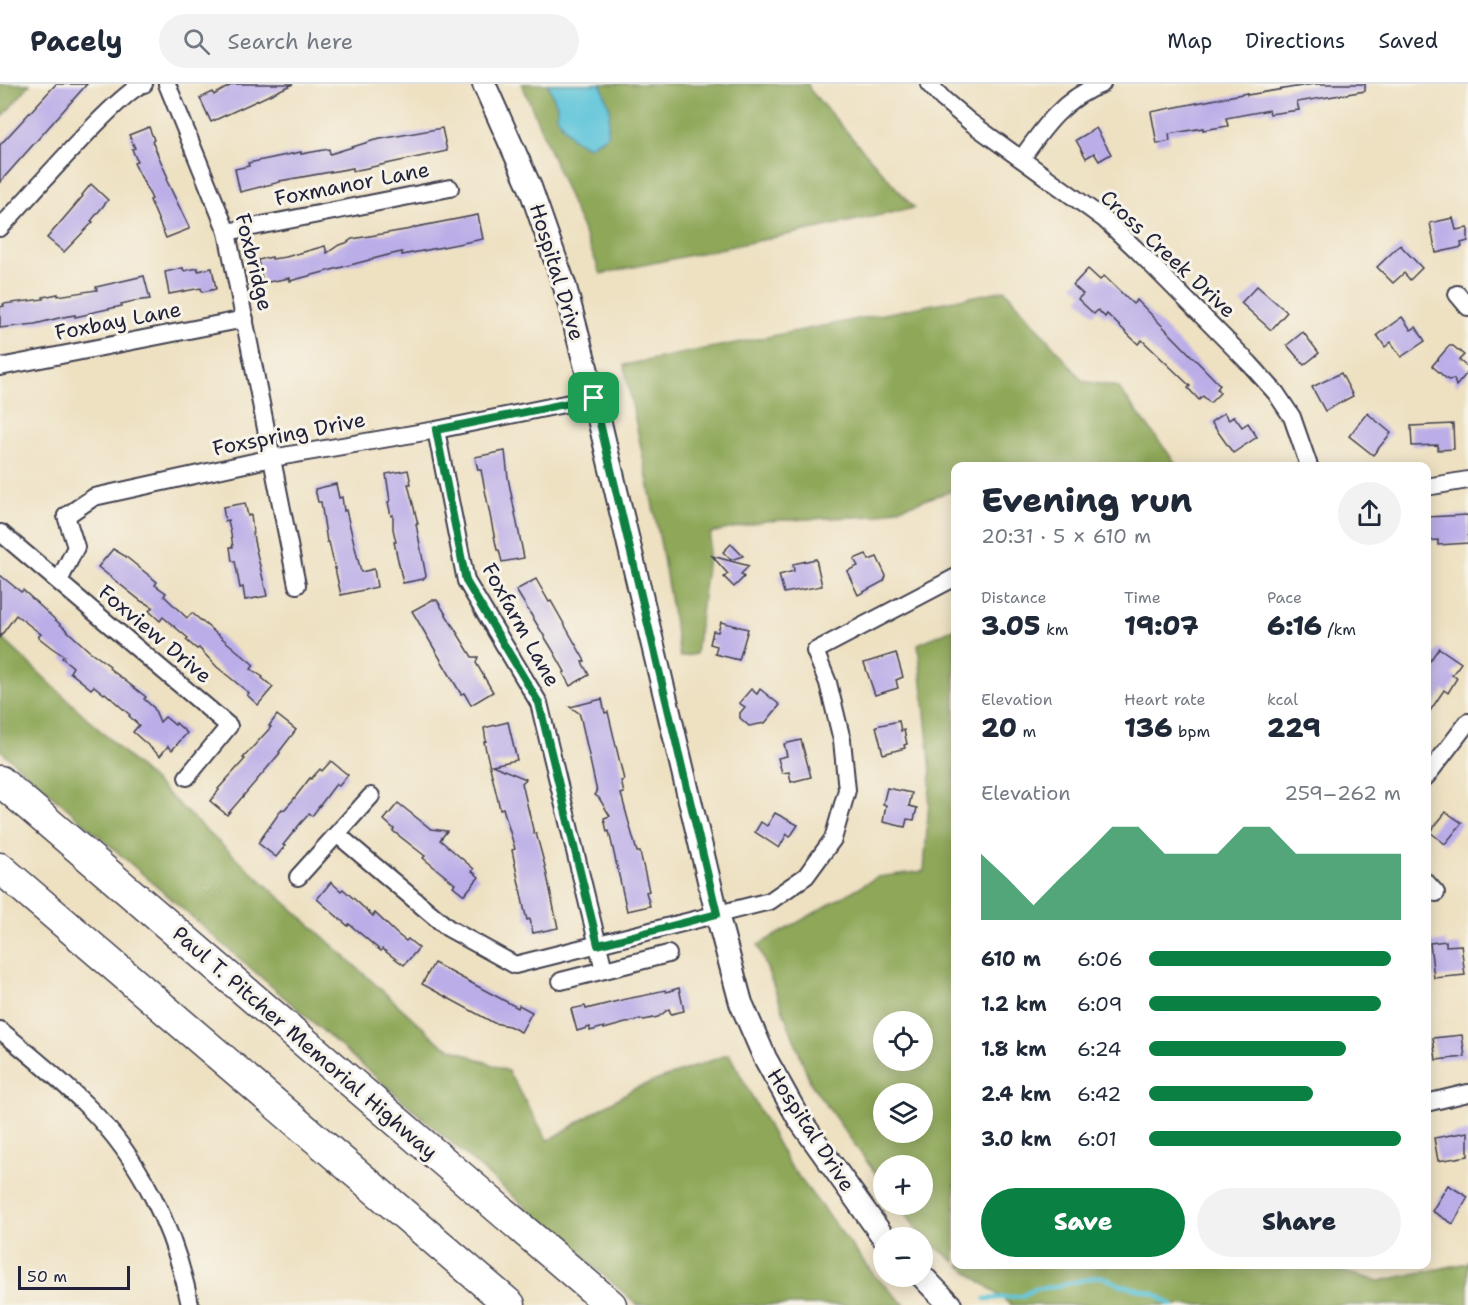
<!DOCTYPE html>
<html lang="en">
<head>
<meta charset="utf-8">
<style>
	:root { --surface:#fff; --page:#f2f2f3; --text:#1f2937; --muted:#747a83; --line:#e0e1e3; --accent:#0b8043 }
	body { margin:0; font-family:"Shantell Sans",sans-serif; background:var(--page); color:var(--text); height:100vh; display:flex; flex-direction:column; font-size:22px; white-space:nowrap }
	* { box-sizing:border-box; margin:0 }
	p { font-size:20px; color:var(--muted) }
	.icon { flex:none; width:33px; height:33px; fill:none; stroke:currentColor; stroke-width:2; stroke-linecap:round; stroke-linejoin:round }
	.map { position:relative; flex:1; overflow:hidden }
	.drawer { position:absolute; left:951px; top:378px; width:480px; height:807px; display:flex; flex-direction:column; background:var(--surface); border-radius:12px; box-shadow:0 3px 15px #0003 }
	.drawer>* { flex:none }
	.fabs { position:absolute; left:873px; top:927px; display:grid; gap:12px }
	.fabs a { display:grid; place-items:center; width:60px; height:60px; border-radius:50%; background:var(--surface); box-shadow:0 3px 15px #0003; font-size:30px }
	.scale { position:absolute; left:18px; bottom:15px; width:112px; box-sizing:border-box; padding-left:6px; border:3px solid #22223b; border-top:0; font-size:16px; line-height:21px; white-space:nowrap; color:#22223b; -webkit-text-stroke:4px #f7f3e8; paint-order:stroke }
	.pin { position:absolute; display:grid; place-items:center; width:51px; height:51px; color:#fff; margin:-26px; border-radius:12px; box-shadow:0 3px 9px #0006 }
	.round { display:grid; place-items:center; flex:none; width:63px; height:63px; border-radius:32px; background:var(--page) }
	.head { display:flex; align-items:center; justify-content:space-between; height:102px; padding:0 30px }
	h1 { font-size:33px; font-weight:800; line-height:45px }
	.figures { display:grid; grid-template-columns:repeat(3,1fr); gap:9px; height:102px; padding:6px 30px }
	.figures div { display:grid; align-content:center }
	.figures b { font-size:26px; font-weight:800 }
	.figures small { font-size:16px; font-weight:400 }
	.figures p { font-size:16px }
	.chart { height:168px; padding:12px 30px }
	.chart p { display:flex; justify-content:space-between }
	.chart svg { width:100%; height:108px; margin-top:6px; fill:var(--accent); opacity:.7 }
	.action { display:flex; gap:12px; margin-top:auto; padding:12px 30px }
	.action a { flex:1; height:69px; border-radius:36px; background:var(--accent); color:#fff; font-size:24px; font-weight:800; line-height:69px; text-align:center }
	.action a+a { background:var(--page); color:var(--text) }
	ul { padding:0 30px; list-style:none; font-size:20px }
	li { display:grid; grid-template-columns:96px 72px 1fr; align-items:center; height:45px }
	li i { height:15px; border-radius:8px; background:var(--accent) }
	header { display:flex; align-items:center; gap:36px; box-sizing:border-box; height:84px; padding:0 30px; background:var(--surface); border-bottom:2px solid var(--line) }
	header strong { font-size:28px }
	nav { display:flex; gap:33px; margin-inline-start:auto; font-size:21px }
	.search { width:420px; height:54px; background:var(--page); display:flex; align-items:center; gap:15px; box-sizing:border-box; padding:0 21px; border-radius:33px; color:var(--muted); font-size:22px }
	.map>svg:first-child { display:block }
	.forest { fill:#8ea759; stroke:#58644a; stroke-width:1.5; fill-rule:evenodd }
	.water { fill:#5cc4d9; stroke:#3f738a; stroke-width:1.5 }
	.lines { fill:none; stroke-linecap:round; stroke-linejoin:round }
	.stream { stroke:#5cc4d9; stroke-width:4.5 }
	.building { fill:#bbade8 }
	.street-casing { stroke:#413f4f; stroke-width:20 }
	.secondary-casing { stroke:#413f4f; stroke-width:26 }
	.highway-casing { stroke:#413f4f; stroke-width:33 }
	.street { stroke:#fff; stroke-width:16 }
	.secondary { stroke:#fff; stroke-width:22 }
	.highway { stroke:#fff; stroke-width:30 }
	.route-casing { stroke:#fff; stroke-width:12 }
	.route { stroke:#0b8043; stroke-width:8 }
	.labels { text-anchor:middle; stroke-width:6; stroke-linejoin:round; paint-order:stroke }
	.street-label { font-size:21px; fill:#22223b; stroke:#f7f3e8 }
</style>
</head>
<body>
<header>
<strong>Pacely</strong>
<div class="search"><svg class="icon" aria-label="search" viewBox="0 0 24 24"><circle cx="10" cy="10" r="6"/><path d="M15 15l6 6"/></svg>Search here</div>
<nav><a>Map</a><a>Directions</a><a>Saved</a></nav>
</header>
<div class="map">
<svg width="1468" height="1221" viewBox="0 0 1468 1221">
	<rect width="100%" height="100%" fill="#f7f3e8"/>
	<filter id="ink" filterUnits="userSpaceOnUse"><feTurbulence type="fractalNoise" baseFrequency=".0167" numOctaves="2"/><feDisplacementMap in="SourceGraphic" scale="12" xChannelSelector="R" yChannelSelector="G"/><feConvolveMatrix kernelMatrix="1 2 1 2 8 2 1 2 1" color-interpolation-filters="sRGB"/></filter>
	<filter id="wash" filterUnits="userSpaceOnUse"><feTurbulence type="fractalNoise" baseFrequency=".008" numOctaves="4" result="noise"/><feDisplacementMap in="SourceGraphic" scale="24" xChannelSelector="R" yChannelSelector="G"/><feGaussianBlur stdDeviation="1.35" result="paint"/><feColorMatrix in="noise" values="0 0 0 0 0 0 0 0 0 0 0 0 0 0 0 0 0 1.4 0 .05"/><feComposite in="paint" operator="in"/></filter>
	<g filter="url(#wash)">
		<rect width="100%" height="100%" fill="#eee1c2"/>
		<!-- forest -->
		<g class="forest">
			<polygon points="0,0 30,0 0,36"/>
			<polygon points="522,0 808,0 810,6 914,124 601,190"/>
			<polygon points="1005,206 1083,297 1118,303 1178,382 956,382 955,406 875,432 765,437 711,449 696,570 680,573 661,462 624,281"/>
			<path d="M955,544V1178L921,1151L899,1121L922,1120V1082H884L883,1100L811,1000L758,861L877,793L924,787L931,688L918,560ZM884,938H922V976H884ZM884,1010H922V1048H884Z"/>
			<polygon points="0,552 210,750 441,960 508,987 548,1057 633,1005 729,970 788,1079 874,1191 905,1221 638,1221 0,666"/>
			<polygon points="1468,1175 1468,1221 1011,1221 959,1181 1314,1180 1379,1197 1467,1179"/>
		</g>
		<!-- water -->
		<polygon class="water" points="548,0 601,0 610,25 607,52 588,63 572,54 556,32 558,24"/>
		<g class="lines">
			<!-- stream -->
			<polyline class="stream" points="985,1215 1022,1212 1034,1205 1053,1203 1100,1192 1121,1201 1153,1209 1172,1221"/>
		</g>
		<g id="blocks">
			<!-- building -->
			<g class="building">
				<polygon points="56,0 87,0 0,98 0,61"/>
				<polygon points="233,0 293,0 211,38 200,14 213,8 214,11"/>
				<polygon points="1314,0 1365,0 1365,7 1297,18 1299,26 1270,30 1269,26 1226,34 1228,42 1203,46 1203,44 1169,50 1170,57 1157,60 1151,28 1247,9 1247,11"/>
				<polygon points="149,43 154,56 152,57 168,94 166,95 189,143 189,145 166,154 150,116 152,115 134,79 137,77 132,65 135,64 129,51"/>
				<polygon points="442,44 447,67 353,87 353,84 280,97 280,98 240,108 235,85 249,82 248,79 301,68 301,70 329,65 330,70 375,56"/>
				<polygon points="1096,44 1111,70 1099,77 1094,69 1086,74 1076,56"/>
				<polygon points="91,100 108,116 91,137 93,138 64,168 47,154 83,112 82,111"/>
				<polygon points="478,131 483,155 402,171 402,168 388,171 290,197 290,194 263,199 258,176 272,173 272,175 286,173 325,162 327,169 339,161 346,159 352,155 411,145 416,143"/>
				<polygon points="1453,134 1456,146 1468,144 1468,157 1461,159 1462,163 1436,169 1430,139"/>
				<polygon points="1400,161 1422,184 1410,196 1404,189 1393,199 1377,183"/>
				<polygon points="183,184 184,187 198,184 198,187 212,184 216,205 202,208 201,204 169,210 165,188"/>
				<polygon points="1088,185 1100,196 1104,192 1133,220 1137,216 1220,301 1217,305 1220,309 1210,319 1203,312 1199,316 1188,304 1190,302 1142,256 1138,260 1107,230 1105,233 1098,226 1094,230 1078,215 1083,210 1073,201"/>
				<polygon points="144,192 150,215 134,217 121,220 122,222 89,229 89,230 75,233 75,231 63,233 35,240 0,244 0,223 4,222 3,220 44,215 43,213 58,210 58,212 97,206 96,203"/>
				<polygon points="1257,202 1287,228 1271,246 1241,219"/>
				<polygon points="1402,233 1411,246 1416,243 1425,257 1401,273 1391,258 1385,263 1377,251"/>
				<polygon points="1303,248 1319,269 1304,281 1287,261"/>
				<polygon points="1449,262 1453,262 1464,271 1459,276 1468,284 1468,288 1456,302 1454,295 1448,296 1432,282"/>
				<polygon points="1341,289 1353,312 1325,327 1312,303"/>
				<polygon points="1224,329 1229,336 1234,332 1242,343 1248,339 1257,353 1233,369 1211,338"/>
				<polygon points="1367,329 1391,349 1373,371 1349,352"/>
				<polygon points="1453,340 1454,365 1438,366 1438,361 1412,362 1411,342"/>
				<polygon points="505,367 508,394 524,474 502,478 499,466 497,466 481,386 478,386 475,373"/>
				<polygon points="408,386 411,400 408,400 418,440 416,440 426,492 423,495 403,499 394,458 396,458 393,445 393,431 391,432 388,418 390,417 386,390"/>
				<polygon points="336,400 339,414 342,413 344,427 346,426 361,488 374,485 377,503 341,511 329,458 327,458 321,418 318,418 315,405"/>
				<polygon points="245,419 248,432 251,431 254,457 267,512 245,516 243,503 240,504 235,477 232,477 230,463 233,463 231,450 228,436 225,437 223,423"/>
				<polygon points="1468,431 1468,459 1438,461 1438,456 1426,457 1426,433"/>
				<polygon points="731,460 743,472 731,476 723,468"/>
				<polygon points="113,465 125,472 157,498 155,501 166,509 164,512 187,534 192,529 254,581 251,585 263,593 262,594 273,603 258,621 247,611 249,609 217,583 199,564 197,565 186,556 188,554 163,533 160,537 149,527 153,523 141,517 98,483"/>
				<polygon points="866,470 869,476 877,473 886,492 884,497 858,511 847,487 858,482 854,475"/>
				<polygon points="712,472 749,482 741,490 744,493 734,503 724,493 728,490"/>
				<polygon points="816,475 822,502 784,509 779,491 794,487 793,480"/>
				<polygon points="0,491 16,504 21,508 23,506 88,566 110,582 109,584 146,613 144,615 154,624 160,638 165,633 175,641 176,639 187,649 172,666 168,662 160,672 133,648 139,641 129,632 130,631 105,609 104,610 94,602 91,605 70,588 73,583 62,574 64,572 52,564 38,553 41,550 16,531 0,553"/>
				<polygon points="536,495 549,518 551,517 585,577 582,578 589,591 570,602 563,589 565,588 552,565 516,506"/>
				<polygon points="432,516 437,516 472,573 478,573 476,579 493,608 471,621 464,609 461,610 412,527"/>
				<polygon points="721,538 748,545 739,576 715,570 717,562 710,560 713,547 718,548"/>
				<polygon points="1439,564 1461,579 1452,591 1457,594 1448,609 1444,606 1426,633 1426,582"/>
				<polygon points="896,569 903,593 896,596 898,604 875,611 864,579"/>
				<polygon points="751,605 757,610 760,605 780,621 765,639 749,642 740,634 740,629 745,623 739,619"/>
				<polygon points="602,615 605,629 608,628 624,696 621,697 624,709 621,710 637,768 640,768 649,807 646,808 650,822 627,827 609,747 607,748 604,734 610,732 599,714 595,711 597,708 581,635 579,629 570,623"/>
				<polygon points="277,631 296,646 279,668 280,669 227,731 210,717 219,706 218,705 245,675 243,674 271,643 269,642"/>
				<polygon points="899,637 901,647 904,646 907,660 904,661 905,664 883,670 876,642"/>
				<polygon points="508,638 517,676 492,681 526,695 522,699 534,750 536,749 545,782 558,844 533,849 530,835 527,836 524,824 512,766 515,765 503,724 500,725 484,658 486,657 484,644"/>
				<polygon points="801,656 811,693 791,698 789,688 782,689 778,674 787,672 784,660"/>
				<polygon points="331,677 348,691 339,702 336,700 312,732 309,730 300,740 283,761 285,762 276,773 258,759 282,725 284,726 293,716 310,694 311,695 320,685 322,687"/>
				<polygon points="887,704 912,709 909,722 917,724 914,736 907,735 905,743 883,738 886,721 883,720"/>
				<polygon points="398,719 431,745 447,747 440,756 474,785 472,787 479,793 465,810 463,810 453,802 455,800 423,774 425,772 393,747 394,745 384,736"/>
				<polygon points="1446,728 1462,739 1445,760 1430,748"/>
				<polygon points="775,729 798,741 790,753 787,750 779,764 755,748 761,738 767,742"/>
				<polygon points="331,798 341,807 343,805 373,832 375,829 397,850 406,857 408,855 419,864 404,881 382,865 381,867 349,840 348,842 317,815"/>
				<polygon points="1446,857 1446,862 1461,861 1465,891 1434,894 1430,859"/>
				<polygon points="434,879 518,924 519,921 532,928 521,948 509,942 494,939 422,900"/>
				<polygon points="679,904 684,927 671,930 669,925 658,933 644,936 640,935 604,945 604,943 590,947 590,943 577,947 571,925 585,922 586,925 626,915 652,910 652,909 665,906 666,908"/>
				<polygon points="1462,951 1465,973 1436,976 1433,954"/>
				<polygon points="1468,1048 1468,1072 1438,1077 1434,1054"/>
				<polygon points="1448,1101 1468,1113 1453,1140 1432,1127"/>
			</g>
		</g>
	</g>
	<g filter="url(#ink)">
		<use href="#blocks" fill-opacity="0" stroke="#413f4f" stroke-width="1.5"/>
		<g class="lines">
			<!-- street casing -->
			<g class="street-casing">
				<g id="street">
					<polyline points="167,0 227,148 297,501"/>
					<polyline points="929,0 943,15 970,38 1104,135 1138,167 1250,280 1276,309 1292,333 1309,382"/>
					<path d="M1022,74C1043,44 1065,13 1102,0"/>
					<path d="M0,144C23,120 121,5 144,0"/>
					<polyline points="227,148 450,104"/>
					<polyline points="1457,210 1468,223"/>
					<polyline points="0,283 245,235"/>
					<polyline points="436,346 466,497 539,619 604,886"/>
					<polyline points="1426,403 1468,396"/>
					<polyline points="1,449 229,642 187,693"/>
					<polyline points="59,497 76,463 66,432 94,413 272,374 436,346 594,314"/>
					<polyline points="1426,693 1468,638"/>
					<polyline points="338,751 448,844 515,881 770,817 806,792 833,755 847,706 842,656 828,599 815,567 956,493"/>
					<polyline points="298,793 371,712"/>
					<polyline points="1426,798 1436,809"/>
					<polyline points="561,897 668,870"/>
					<path d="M0,946C29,970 59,994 86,1021C141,1075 175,1146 190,1221"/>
					<polyline points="1426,1019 1468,1009"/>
				</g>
			</g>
			<!-- secondary casing -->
			<g class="secondary-casing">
				<g id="secondary">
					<polyline points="484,0 530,103 565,203 594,314 717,830 741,919 765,974 799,1035 884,1154"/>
					<polyline points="922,1192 950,1221"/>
				</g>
			</g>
			<!-- highway casing -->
			<g class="highway-casing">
				<g id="highway">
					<polyline points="0,697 611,1221"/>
					<polyline points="0,784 510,1221"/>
				</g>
			</g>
			<!-- street -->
			<use href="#street" class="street"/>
			<!-- secondary -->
			<use href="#secondary" class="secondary"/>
			<!-- highway -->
			<use href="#highway" class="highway"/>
		</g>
	</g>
	<g class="lines" filter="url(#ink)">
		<!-- route casing -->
		<g class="route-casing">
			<polygon id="route" points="594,314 717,830 598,861 539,619 466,497 436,346"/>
		</g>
		<!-- route -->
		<use href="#route" class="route"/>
	</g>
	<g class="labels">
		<!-- street labels -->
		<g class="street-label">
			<text transform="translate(352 100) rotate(-11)" y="7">Foxmanor Lane</text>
			<text transform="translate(1168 170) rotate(43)" y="7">Cross Creek Drive</text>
			<text transform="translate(254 178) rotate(76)" y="7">Foxbridge</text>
			<text transform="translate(557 188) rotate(73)" y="7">Hospital Drive</text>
			<text transform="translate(118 237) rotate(-11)" y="7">Foxbay Lane</text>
			<text transform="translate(289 350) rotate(-11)" y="7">Foxspring Drive</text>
			<text transform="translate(521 541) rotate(61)" y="7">Foxfarm Lane</text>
			<text transform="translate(155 550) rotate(40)" y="7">Foxview Drive</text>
			<text transform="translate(305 959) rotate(41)" y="7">Paul T. Pitcher Memorial Highway</text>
			<text transform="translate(811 1046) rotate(57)" y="7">Hospital Drive</text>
		</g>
	</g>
</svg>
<div class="fabs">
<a><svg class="icon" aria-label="locate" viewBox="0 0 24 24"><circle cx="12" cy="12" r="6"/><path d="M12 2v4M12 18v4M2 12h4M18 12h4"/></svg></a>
<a><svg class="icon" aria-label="layers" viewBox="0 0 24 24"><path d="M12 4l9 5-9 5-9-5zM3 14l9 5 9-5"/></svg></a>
<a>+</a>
<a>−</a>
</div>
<div class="scale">50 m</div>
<div class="pin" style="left:594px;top:314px;background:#1e9e55"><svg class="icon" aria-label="arrive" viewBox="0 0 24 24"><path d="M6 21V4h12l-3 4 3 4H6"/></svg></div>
<section class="drawer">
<div class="head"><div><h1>Evening run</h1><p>20:31 · 5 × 610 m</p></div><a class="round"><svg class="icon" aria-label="share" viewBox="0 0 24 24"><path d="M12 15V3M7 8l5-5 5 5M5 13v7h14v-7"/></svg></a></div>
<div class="figures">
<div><p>Distance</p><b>3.05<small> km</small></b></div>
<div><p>Time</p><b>19:07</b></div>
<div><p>Pace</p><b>6:16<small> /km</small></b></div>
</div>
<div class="figures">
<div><p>Elevation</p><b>20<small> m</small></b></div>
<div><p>Heart rate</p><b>136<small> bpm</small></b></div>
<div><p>kcal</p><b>229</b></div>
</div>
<div class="chart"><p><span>Elevation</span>259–262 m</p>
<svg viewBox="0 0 160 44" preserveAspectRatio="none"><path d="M0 44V17L10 27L20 38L30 27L40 17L50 6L60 6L70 17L80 17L90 17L100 6L110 6L120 17L130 17L140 17L150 17L160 17V44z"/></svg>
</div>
<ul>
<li><b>610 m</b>6:06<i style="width:96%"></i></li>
<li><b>1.2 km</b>6:09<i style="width:92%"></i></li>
<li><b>1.8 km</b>6:24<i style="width:78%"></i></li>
<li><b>2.4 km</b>6:42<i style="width:65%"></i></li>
<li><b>3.0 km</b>6:01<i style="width:100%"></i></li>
</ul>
<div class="action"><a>Save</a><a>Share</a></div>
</section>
</div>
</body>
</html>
